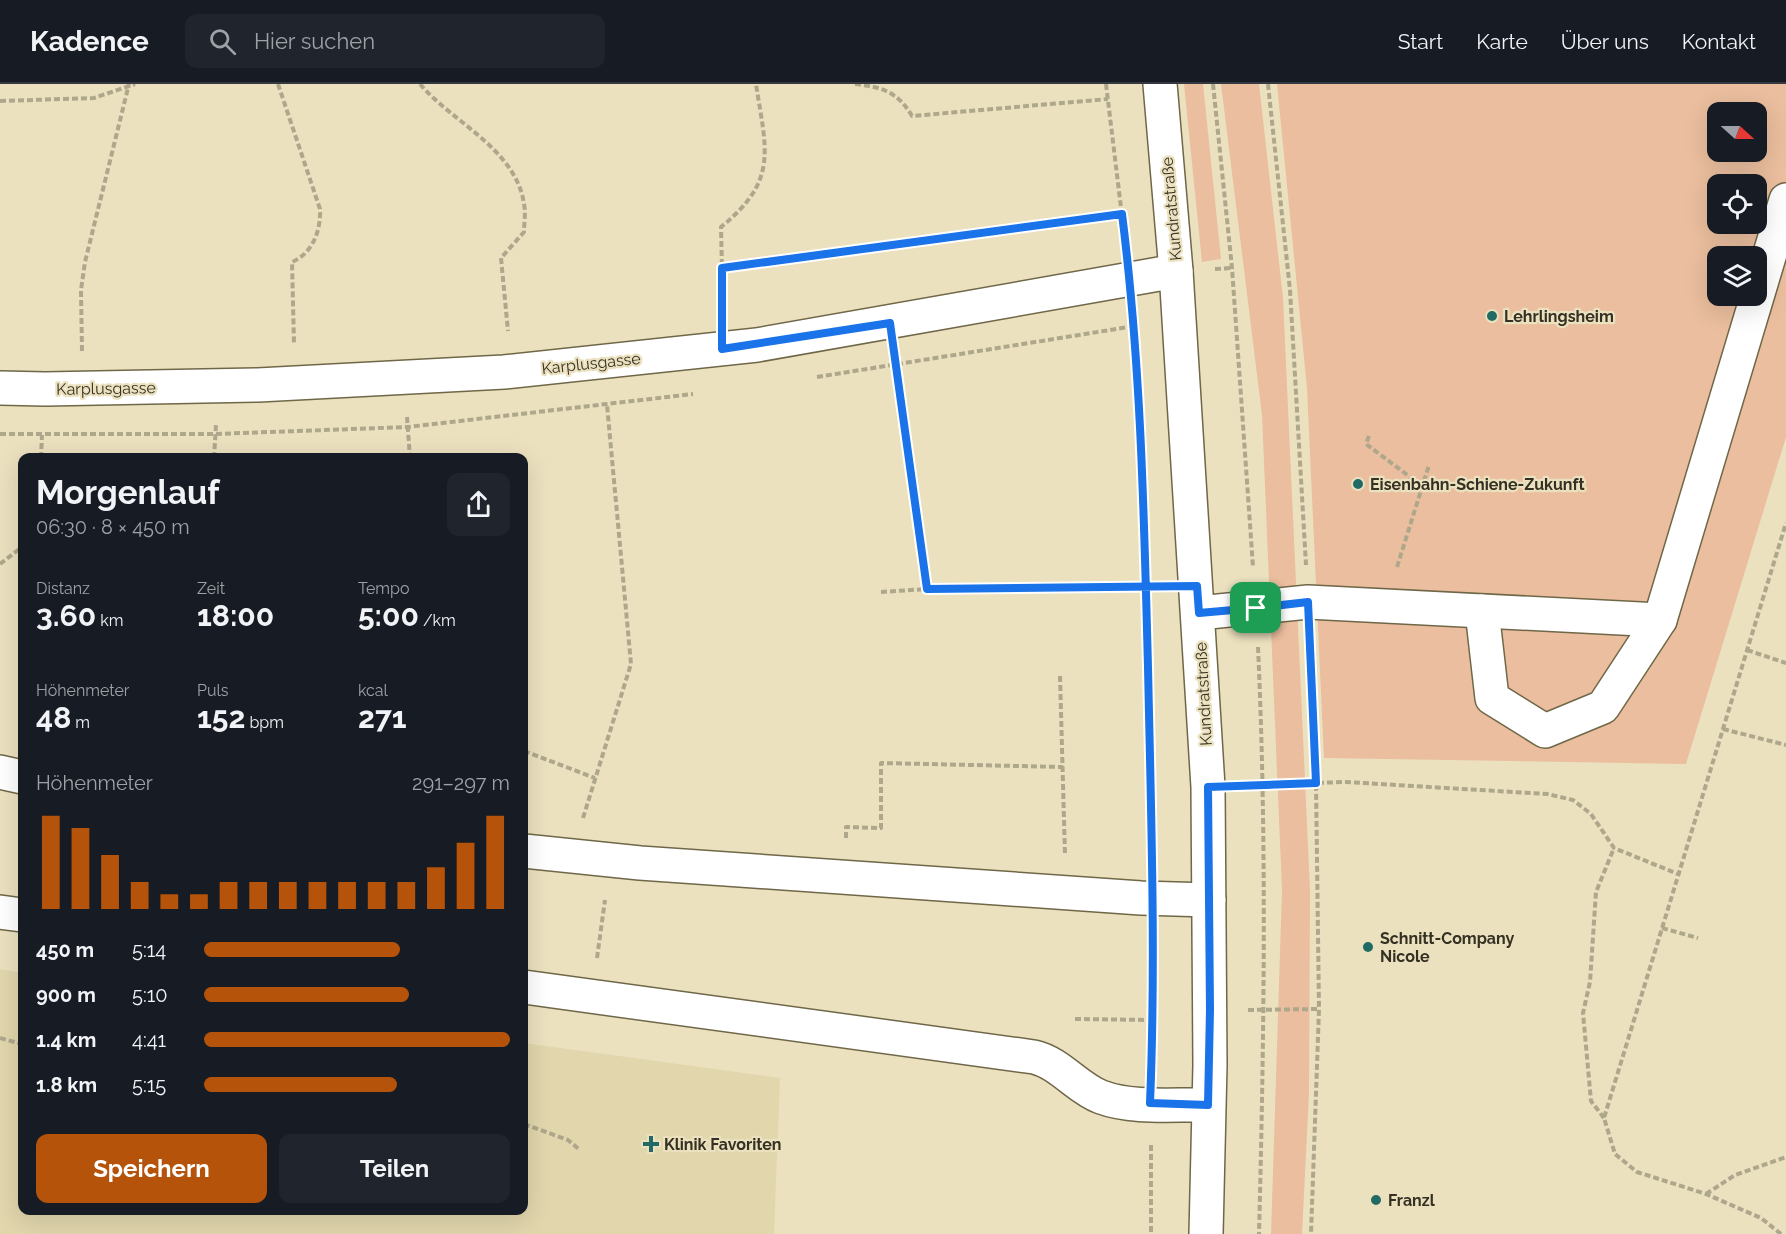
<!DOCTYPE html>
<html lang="de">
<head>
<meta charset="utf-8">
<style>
	:root { --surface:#171b24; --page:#20242c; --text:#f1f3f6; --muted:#9ea1a6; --line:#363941; --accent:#b45309 }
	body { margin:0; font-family:Raleway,sans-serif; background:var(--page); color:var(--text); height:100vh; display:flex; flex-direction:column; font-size:22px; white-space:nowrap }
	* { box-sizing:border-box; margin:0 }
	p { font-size:20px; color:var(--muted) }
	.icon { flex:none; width:33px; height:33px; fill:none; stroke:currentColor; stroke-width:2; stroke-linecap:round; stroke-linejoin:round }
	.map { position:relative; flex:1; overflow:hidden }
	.panel { position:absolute; left:18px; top:369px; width:510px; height:762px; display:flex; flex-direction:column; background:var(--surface); border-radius:12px; box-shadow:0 6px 24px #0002 }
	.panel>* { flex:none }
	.needle { width:39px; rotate:111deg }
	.controls { position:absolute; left:1707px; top:18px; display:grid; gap:12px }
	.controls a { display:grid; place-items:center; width:60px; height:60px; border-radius:12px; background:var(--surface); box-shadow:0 6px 24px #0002; font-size:30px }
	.pin { position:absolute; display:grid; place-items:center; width:51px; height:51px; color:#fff; margin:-26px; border-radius:12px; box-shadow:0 3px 9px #0006 }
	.round { display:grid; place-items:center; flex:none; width:63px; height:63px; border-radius:12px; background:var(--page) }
	.head { display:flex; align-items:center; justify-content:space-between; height:102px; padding:0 18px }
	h1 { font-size:33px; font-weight:700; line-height:45px }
	.stats { display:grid; grid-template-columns:repeat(3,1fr); gap:9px; height:102px; padding:6px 18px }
	.stats div { display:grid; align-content:center }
	.stats b { font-size:30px; font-weight:700 }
	.stats small { font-size:16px; font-weight:400 }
	.stats p { font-size:16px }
	.chart { height:168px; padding:12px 18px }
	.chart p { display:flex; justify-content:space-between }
	.chart svg { width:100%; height:108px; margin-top:6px; stroke:var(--accent); stroke-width:6 }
	.cta { display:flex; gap:12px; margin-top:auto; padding:12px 18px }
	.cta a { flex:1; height:69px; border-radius:12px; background:var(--accent); color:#fff; font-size:24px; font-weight:700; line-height:69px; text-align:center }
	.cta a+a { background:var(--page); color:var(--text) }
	ul { padding:0 18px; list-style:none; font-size:20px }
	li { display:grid; grid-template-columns:96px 72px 1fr; align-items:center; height:45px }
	li i { height:15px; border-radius:8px; background:var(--accent) }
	header { display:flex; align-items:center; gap:36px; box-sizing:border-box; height:84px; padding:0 30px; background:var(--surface); border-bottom:2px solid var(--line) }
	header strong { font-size:28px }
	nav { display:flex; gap:33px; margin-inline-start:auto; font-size:21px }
	.search { width:420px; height:54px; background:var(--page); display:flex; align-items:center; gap:15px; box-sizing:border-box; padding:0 21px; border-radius:12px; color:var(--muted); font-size:22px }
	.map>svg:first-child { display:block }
	.built { fill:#e1d6ac }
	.green { fill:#eabe9e; fill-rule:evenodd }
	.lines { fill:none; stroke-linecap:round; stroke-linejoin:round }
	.minor-casing { stroke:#6f6748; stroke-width:36 }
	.path { stroke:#afa78c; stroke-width:4; stroke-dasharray:6 3; stroke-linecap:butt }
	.minor { stroke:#fff; stroke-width:33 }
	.route-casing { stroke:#fff; stroke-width:12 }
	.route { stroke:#1a73e8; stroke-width:8 }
	.poi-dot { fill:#216b64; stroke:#ebe1bf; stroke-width:2 }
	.labels { text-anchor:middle; stroke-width:4.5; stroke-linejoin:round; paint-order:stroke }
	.street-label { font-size:16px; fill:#343023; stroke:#ebe1bf }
	.poi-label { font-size:16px; font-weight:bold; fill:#343023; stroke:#ebe1bf; text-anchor:start }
</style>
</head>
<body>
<header>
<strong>Kadence</strong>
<div class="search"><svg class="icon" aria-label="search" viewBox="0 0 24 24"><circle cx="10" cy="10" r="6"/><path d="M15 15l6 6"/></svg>Hier suchen</div>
<nav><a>Start</a><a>Karte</a><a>Über uns</a><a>Kontakt</a></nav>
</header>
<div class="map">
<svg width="1786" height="1150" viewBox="0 0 1786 1150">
	<rect width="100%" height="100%" fill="#ebe1bf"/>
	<!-- built -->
	<polygon class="built" points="0,885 22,889 22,1126 524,1126 524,959 780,994 774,1150 0,1150"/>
	<!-- green -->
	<g class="green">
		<polygon points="1184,0 1203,0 1221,175 1202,178"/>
		<polygon points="1221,0 1259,0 1283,214 1310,806 1309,1009 1302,1150 1271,1150 1282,806 1262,331"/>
		<path d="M1277,0H1786V353L1686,680L1324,674L1307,304ZM1718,28H1756V68H1718ZM1718,100H1756V140H1718ZM1718,172H1756V212H1718Z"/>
	</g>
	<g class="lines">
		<!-- minor casing -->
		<g class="minor-casing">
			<g id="minor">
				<polyline points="1160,0 1176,187 1208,703 1210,981 1206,1150"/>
				<polyline points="0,304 45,305 258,301 504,288 757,261 1176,187"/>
				<polyline points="1482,527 1492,614 1545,647 1603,623 1660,536 1786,116"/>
				<polyline points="1199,529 1308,518 1660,536"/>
				<polyline points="0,688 22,693"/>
				<polyline points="524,767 640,779 1141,814 1209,816"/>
				<polyline points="0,828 22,831"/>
				<path d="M524,903L1034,973C1060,979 1077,1004 1101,1013C1133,1025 1175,1020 1208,1021"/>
			</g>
		</g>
		<!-- path -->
		<g class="path">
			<path d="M278,0L320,125C321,146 313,169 292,178L294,260"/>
			<path d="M420,0C453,39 516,65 524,120C526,129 524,139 524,148L501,174L508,247"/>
			<path d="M855,0C882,3 898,8 912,32L1108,15"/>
			<polyline points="1106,0 1125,157"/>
			<polyline points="1213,0 1232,184 1253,483"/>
			<polyline points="1268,0 1290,206 1306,481"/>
			<polyline points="0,17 94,14 135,0"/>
			<polyline points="722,184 1122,130"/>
			<polyline points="1215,185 1232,184"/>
			<path d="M723,226L721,143C779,96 766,66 756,0"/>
			<polyline points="1134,233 1145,501 1152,774"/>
			<polyline points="82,267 81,206 85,178 129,0"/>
			<polyline points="896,281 927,505 1155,501"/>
			<polyline points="817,293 1135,242"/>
			<polyline points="407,333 410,374"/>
			<polyline points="0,350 215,350 408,343 693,310"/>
			<polyline points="1369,352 1366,360 1422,402"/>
			<polyline points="41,374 42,351"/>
			<polyline points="214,374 216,341"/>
			<polyline points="0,480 22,463"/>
			<polyline points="1397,483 1429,381"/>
			<polyline points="881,508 927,505"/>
			<polyline points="1310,557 1316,699 1319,925 1311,1150"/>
			<path d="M1258,563C1267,759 1264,954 1259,1150"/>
			<polyline points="1747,566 1786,579"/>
			<polyline points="1060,592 1065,771"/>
			<polyline points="1723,645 1786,661"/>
			<polyline points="524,667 595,694"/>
			<polyline points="1246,701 1346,698 1547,710 1573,716 1591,730 1614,764 1678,790"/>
			<polyline points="583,734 631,580 607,321"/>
			<polyline points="846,754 846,743 881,744 881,679 1063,683"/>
			<polyline points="1662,844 1698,854"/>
			<polyline points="597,874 605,816"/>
			<polyline points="1248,926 1319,925"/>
			<polyline points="1075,935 1152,936"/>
			<polyline points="0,954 22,960"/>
			<polyline points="1152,981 1153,854"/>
			<polyline points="1604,1034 1591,1017 1583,929 1590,898 1596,808 1614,764"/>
			<polyline points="524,1040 568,1056 580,1066"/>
			<polyline points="1151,1061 1151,1150"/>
			<polyline points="1706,1110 1735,1091 1786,1073"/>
			<polyline points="1781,1150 1761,1134 1706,1110 1637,1088 1615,1070 1604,1034 1786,439"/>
		</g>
		<!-- minor -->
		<use href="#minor" class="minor"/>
	</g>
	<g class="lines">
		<!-- route casing -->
		<g class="route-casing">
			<path id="route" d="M1256,524L1199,529L1197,502L927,505L890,239L722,265V184L1122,130C1141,280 1144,432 1148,583C1151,729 1156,874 1150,1019L1208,1021L1210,926L1208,703L1316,699L1308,518L1256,524"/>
		</g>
		<!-- route -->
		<use href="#route" class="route"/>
	</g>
	<!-- markers -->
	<g class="poi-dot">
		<circle cx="1492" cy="232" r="6"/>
		<circle cx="1358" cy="400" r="6"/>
		<circle cx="1368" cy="863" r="6"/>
		<path d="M648 1051h6v6h6v6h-6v6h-6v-6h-6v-6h6z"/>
		<circle cx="1376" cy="1116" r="6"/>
	</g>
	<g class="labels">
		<!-- street labels -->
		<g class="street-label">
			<text transform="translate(1171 125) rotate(-95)" y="6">Kundratstraße</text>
			<text transform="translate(591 279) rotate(-6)" y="6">Karplusgasse</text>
			<text transform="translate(106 304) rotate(-1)" y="6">Karplusgasse</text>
			<text transform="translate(1203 610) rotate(-93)" y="6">Kundratstraße</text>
		</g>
		<!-- poi labels -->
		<g class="poi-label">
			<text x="1504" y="238">Lehrlingsheim</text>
			<text x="1370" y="406">Eisenbahn-Schiene-Zukunft</text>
			<text x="1380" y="860">Schnitt-Company<tspan x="1380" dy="18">Nicole</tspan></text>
			<text x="664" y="1066">Klinik Favoriten</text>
			<text x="1388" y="1122">Franzl</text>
		</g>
	</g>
</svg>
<div class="controls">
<a><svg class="needle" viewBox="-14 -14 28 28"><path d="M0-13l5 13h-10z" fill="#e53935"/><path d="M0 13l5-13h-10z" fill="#9ea1a6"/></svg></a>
<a><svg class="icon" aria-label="locate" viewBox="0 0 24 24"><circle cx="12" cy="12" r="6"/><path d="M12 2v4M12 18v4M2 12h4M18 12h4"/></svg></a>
<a><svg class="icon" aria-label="layers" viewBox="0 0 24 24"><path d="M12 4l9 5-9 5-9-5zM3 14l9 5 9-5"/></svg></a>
</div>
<div class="pin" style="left:1256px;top:524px;background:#1e9e55"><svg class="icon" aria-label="arrive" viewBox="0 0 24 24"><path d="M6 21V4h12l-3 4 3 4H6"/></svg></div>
<section class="panel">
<div class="head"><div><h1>Morgenlauf</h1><p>06:30 · 8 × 450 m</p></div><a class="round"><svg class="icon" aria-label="share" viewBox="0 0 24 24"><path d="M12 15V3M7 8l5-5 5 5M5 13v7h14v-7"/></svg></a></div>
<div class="stats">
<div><p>Distanz</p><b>3.60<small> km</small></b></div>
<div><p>Zeit</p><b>18:00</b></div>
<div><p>Tempo</p><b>5:00<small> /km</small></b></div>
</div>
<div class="stats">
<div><p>Höhenmeter</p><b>48<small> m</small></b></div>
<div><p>Puls</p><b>152<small> bpm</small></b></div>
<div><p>kcal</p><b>271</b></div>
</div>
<div class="chart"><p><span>Höhenmeter</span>291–297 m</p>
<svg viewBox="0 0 160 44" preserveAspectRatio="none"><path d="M5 44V6M15 44V11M25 44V22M35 44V33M45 44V38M55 44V38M65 44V33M75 44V33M85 44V33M95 44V33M105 44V33M115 44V33M125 44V33M135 44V27M145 44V17M155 44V6"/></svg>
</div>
<ul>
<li><b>450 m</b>5:14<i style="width:64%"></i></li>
<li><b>900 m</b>5:10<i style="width:67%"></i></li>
<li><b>1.4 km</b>4:41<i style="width:100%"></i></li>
<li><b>1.8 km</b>5:15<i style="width:63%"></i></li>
</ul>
<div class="cta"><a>Speichern</a><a>Teilen</a></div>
</section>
</div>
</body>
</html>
